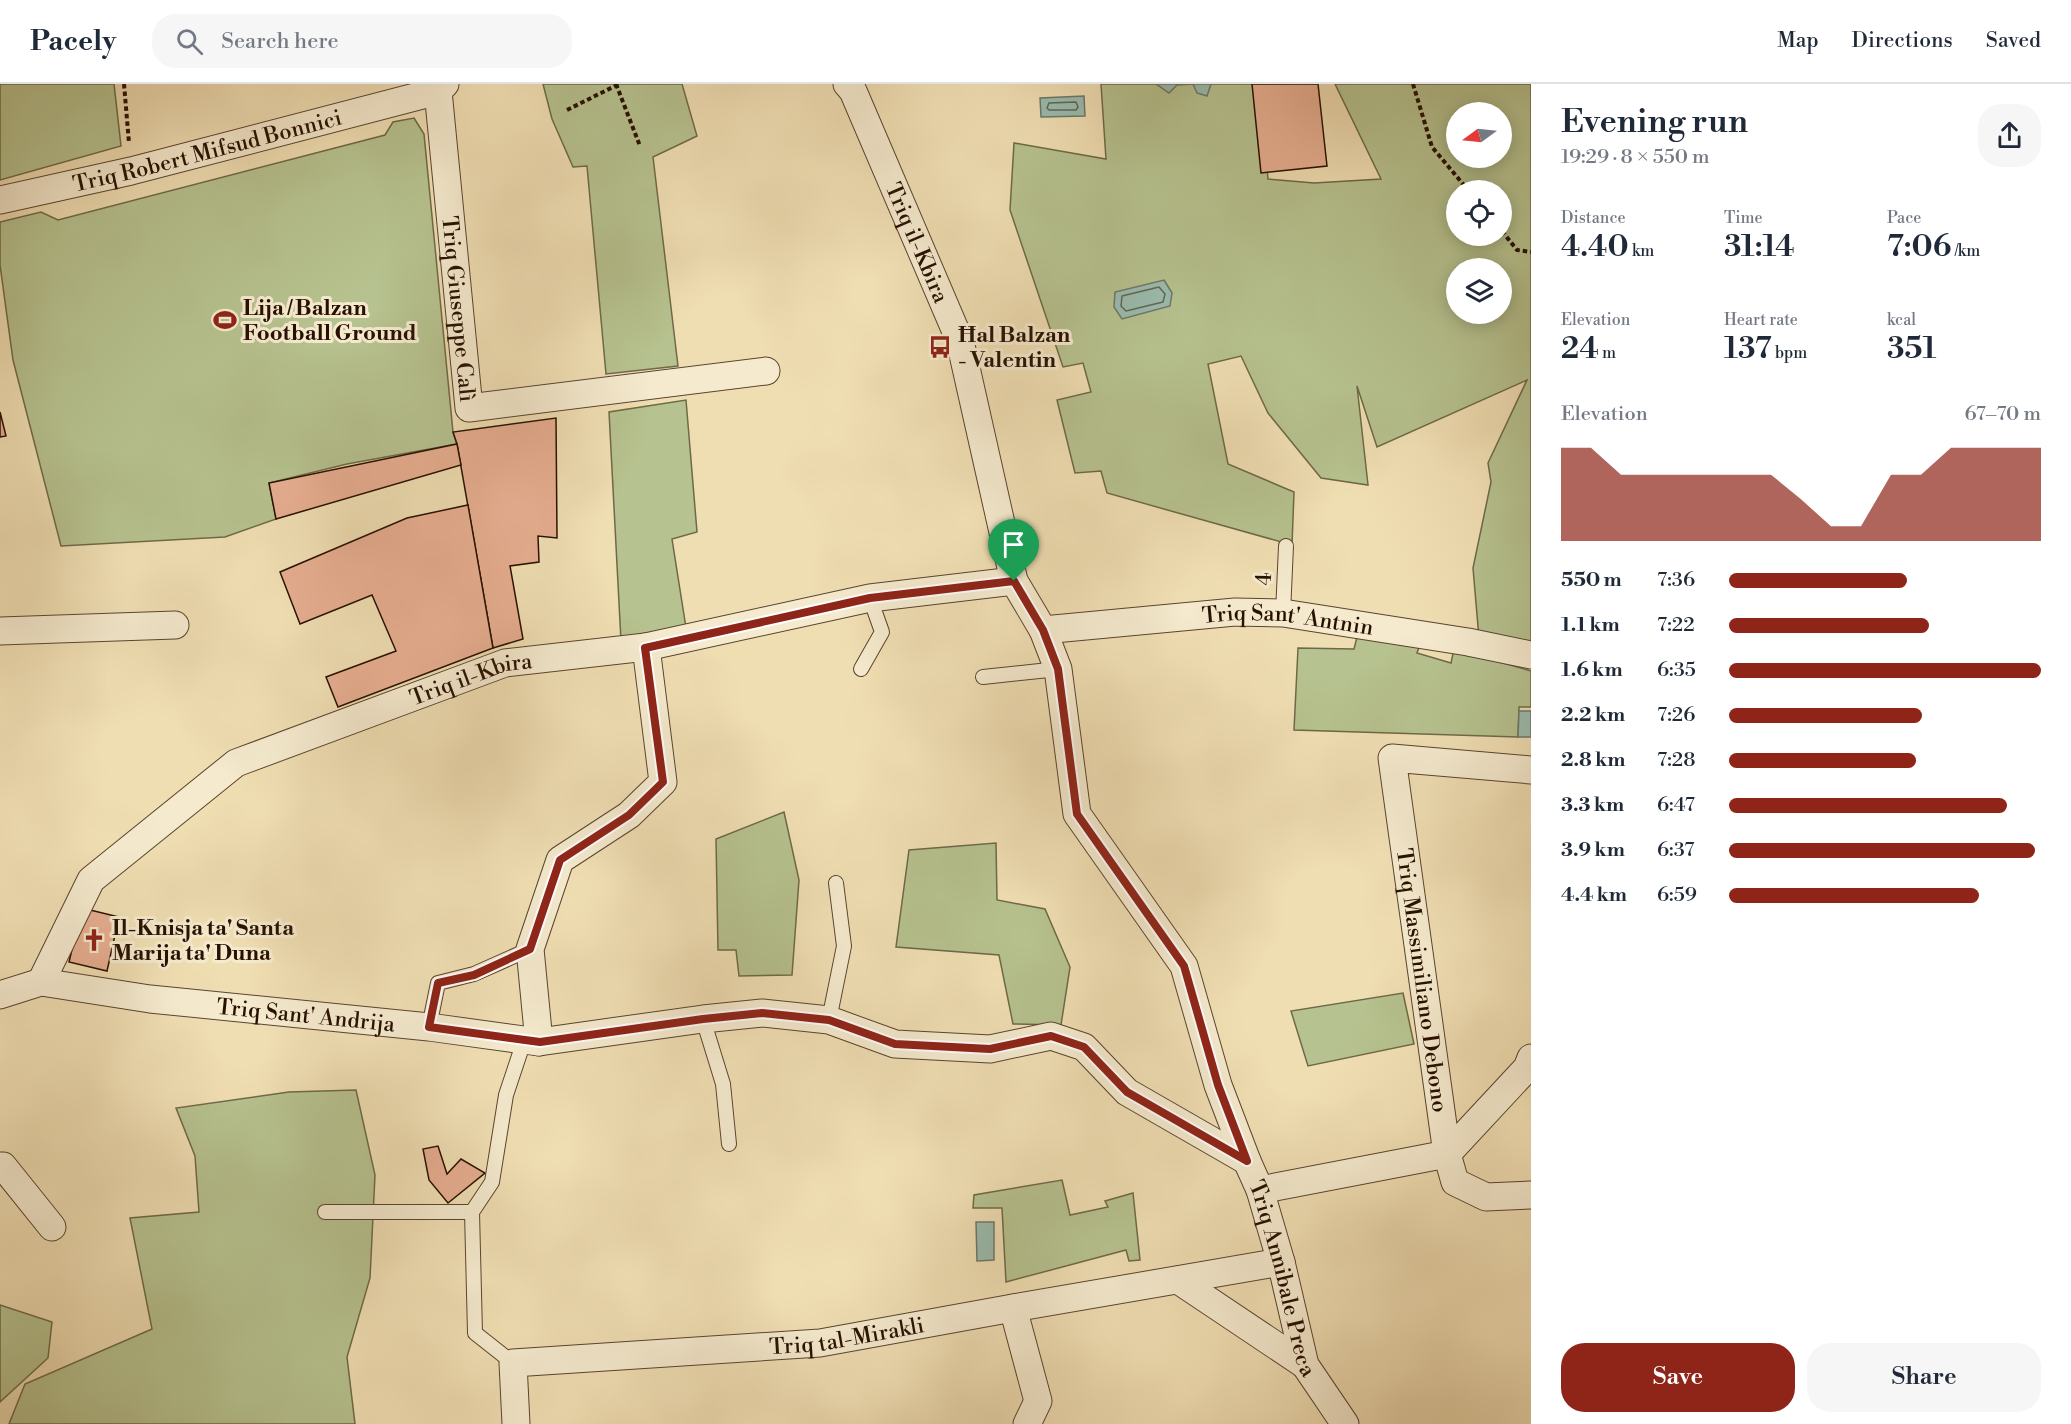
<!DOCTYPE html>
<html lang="en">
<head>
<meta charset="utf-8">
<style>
	:root { --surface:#fff; --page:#f6f6f7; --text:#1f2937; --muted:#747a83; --line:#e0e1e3; --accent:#8f2418 }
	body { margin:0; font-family:"Libre Bodoni",serif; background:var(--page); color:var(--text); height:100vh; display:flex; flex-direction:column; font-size:22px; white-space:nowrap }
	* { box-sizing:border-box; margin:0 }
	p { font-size:20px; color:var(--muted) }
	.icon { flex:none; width:33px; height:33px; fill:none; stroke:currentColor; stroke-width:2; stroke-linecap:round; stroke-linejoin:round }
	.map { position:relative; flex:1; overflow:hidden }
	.drawer { display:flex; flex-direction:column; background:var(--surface); width:540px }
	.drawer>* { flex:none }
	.needle { width:39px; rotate:255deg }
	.fabs { position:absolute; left:1446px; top:18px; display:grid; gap:12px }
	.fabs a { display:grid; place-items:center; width:66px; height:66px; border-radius:50%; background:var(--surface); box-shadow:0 3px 15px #0003; font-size:30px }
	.pin { position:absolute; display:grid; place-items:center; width:51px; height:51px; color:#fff; margin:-62px -26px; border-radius:50% 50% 50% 0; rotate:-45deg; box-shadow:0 0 6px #0007 }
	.pin .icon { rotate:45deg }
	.round { display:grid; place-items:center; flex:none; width:63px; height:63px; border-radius:24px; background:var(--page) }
	.headline { display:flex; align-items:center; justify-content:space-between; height:102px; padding:0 30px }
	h1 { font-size:33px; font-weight:600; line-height:45px }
	.metrics { display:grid; grid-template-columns:repeat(3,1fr); gap:9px; height:102px; padding:6px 30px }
	.metrics div { display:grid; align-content:center }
	.metrics b { font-size:30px; font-weight:600 }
	.metrics small { font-size:16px; font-weight:400 }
	.metrics p { font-size:16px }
	.chart { height:168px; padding:12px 30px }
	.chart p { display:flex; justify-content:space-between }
	.chart svg { width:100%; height:108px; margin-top:6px; fill:var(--accent); opacity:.7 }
	.button { display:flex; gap:12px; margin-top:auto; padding:12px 30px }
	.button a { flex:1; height:69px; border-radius:24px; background:var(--accent); color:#fff; font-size:24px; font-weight:600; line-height:69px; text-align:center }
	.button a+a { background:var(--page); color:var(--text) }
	ul { padding:0 30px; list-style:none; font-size:20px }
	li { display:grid; grid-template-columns:96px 72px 1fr; align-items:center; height:45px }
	li i { height:15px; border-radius:8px; background:var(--accent) }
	header { display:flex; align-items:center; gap:36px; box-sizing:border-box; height:84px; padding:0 30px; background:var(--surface); border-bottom:2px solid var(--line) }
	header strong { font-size:28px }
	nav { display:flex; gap:33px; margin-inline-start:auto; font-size:21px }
	.search { width:420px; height:54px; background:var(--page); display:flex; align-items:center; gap:15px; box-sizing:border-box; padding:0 21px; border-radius:24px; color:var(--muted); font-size:22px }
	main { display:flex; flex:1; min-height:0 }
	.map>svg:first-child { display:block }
	.green { fill:#b6c28f; stroke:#6e6948; stroke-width:1.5; fill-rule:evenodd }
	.water { fill:#9abcaf; stroke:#6c7769; stroke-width:1.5 }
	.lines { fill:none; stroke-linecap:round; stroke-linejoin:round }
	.shore { stroke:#606658; stroke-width:1.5 }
	.building { fill:#e7ae91; stroke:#271001; stroke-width:1.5 }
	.lane-casing { stroke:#59442e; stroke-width:16 }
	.street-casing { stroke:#59442e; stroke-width:29 }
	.path { stroke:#271001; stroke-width:4; stroke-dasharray:4.5 3; stroke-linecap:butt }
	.lane { stroke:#f5eace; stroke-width:14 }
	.street { stroke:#f5eace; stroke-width:27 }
	.route-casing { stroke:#fff; stroke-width:12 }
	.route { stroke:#8f2418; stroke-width:8 }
	.labels { text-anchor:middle; stroke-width:6; stroke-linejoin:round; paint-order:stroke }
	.street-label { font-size:22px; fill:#271001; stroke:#f5eace }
	.poi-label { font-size:22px; font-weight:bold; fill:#271001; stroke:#f5eace; text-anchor:start }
</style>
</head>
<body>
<header>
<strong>Pacely</strong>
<div class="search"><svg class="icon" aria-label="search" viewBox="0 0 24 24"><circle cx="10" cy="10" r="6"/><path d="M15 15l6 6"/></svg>Search here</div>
<nav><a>Map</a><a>Directions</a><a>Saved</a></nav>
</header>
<main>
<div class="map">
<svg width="1531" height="1340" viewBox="0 0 1531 1340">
	<rect width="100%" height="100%" fill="#f0deb3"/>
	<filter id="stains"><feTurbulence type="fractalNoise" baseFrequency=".00333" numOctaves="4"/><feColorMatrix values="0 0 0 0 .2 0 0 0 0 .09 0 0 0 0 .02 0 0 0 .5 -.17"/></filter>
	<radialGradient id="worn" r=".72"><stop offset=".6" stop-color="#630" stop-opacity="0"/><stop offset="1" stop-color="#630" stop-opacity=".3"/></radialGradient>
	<!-- green -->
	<g class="green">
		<polygon points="0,0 114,0 121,62 0,96"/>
		<polygon points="543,0 682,0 697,52 653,73 678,282 606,290 587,82 573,83 552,35"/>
		<path d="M1101,0H1260L1268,95L1314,99L1381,95L1335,0H1531V562L1479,554L1473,484L1491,398L1488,379L1527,296L1377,363L1357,302L1368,401L1321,394L1268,329L1241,272L1208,280L1228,380L1294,408L1292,461L1107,409L1101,387L1075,389L1057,316L1091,308L1083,279L1063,283L1010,126L1014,59L1106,75ZM1456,28H1502V74H1456ZM1456,106H1502V152H1456ZM1456,184H1502V230H1456Z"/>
		<polygon points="414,34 424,50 453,348 457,360 347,380 269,399 276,435 225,453 61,462 13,276 0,181 0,138 41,128 58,136 385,51 393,38"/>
		<polygon points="686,316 697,448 672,455 687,550 621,557 609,328"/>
		<polygon points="1359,545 1422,555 1417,569 1451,579 1454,565 1531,587 1531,623 1519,623 1518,653 1294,646 1298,564 1354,565"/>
		<polygon points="784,728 799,796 792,891 739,892 736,866 718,866 716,755"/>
		<polygon points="996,759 997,816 1045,825 1070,883 1061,941 1013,940 999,871 896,863 909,766"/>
		<polygon points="1403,909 1414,960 1308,982 1291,927"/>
		<polygon points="356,1006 375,1091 370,1194 347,1273 355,1340 9,1340 25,1300 152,1245 130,1134 199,1128 195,1072 176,1024 289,1008"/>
		<polygon points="1062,1096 1070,1131 1108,1123 1105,1117 1133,1109 1140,1176 1129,1177 1126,1166 1006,1198 1002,1124 973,1124 974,1111"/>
		<polygon points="0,1221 52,1238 48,1274 0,1318"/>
	</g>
	<!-- water -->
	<g class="water">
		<polygon points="1156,0 1211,0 1207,12 1197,9 1193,0 1177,1 1169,9"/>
		<polygon points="1084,12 1085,32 1041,33 1040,14"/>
		<polygon points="1164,196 1172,209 1170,222 1122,235 1114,223 1115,208"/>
		<polygon points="1519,627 1531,627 1531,653 1518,653"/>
		<polygon points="976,1138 994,1138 994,1176 977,1177"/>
	</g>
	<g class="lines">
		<!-- shore -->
		<g class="shore">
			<polygon points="1076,18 1078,23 1076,26 1049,26 1047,24 1049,19"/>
			<polygon points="1159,203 1165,210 1163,218 1126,227 1121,222 1122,212"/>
		</g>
	</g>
	<!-- building -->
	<g class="building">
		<polygon points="1252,0 1318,0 1327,82 1261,89"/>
		<polygon points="0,328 6,352 0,353"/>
		<polygon points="556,334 557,454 538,452 539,478 510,482 523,555 493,564 457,360 453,348"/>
		<polygon points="457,360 461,381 276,435 269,399"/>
		<polygon points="468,421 493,564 338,623 326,593 396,567 372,511 300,540 280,488 407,434"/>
		<polygon points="82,824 119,833 107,887 69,878"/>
		<polygon points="438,1062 447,1090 461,1075 485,1089 448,1119 429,1096 423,1065"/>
	</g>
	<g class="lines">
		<!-- lane casing -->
		<g class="lane-casing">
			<g id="lane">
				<polyline points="1283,529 1286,462"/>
				<polyline points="861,585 882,548 870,514"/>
				<polyline points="983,593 1058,585"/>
				<polyline points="703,935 723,1000 729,1060"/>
				<polyline points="829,936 844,862 836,799"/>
				<polyline points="429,943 438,899 474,890 530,865"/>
				<polyline points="325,1128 472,1128"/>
				<polyline points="472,1128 492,1098 506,1011 524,957"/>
				<polyline points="472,1128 475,1249 513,1279"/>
			</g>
		</g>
		<!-- street casing -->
		<g class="street-casing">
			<g id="street">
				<path id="s1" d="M847,0L853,7L960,257L1014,497L1043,546L1058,585L1077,730L1184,882L1218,1001L1247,1077L1260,1106L1281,1178L1305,1281L1345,1340"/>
				<path id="s2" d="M438,7L469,324L766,287"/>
				<path id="s3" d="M0,116L131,87L438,7L445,0"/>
				<path id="s4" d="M1043,546L1235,528L1283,529L1468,558L1531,571"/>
				<polyline points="0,547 175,541"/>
				<path id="s5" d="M1531,686L1392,674L1447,1070L1455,1098L1486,1113L1531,1111"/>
				<path id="s6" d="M41,898L91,796L236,679L505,579L646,563L870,514L1014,497"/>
				<path id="s7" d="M0,911L41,898L150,915L429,943L539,958L703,935L762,929L829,936L895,960L990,965L1051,952L1084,963L1127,1008L1247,1077"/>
				<polyline points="539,958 530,865 560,776 629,731 663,698 646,563"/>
				<polyline points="1447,1070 1527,984 1531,974"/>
				<polyline points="0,1082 3,1082 52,1143"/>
				<polyline points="1260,1106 1447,1070"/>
				<polyline points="1178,1196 1305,1281"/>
				<polyline points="1013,1224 1038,1317 1027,1340"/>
				<path id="s8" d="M516,1340L513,1279L820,1259L1013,1224L1281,1178"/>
			</g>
		</g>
		<!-- path -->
		<g class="path">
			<polyline points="124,0 129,59"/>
			<polyline points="616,0 640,62"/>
			<polyline points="1413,0 1432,63 1468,106"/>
			<polyline points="567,26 619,0"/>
			<polyline points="1502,147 1517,166 1531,168"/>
		</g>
		<!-- lane -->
		<use href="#lane" class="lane"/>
		<!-- street -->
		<use href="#street" class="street"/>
	</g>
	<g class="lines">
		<!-- route casing -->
		<g class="route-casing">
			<polygon id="route" points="1014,497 1043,546 1058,585 1077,730 1184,882 1218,1001 1247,1077 1127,1008 1084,963 1051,952 990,965 895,960 829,936 762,929 703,935 540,958 429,943 438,899 474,891 530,865 560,776 629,731 663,698 645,564 870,514"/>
		</g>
		<!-- route -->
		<use href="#route" class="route"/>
	</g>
	<!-- icons -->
	<defs>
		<g id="stadium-bare" transform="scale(1.8)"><path d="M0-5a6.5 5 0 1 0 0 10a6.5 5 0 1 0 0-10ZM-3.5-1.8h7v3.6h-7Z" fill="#8f2418" stroke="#f5eace" stroke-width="2.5" paint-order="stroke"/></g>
		<g id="bus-bare" transform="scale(1.8)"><path d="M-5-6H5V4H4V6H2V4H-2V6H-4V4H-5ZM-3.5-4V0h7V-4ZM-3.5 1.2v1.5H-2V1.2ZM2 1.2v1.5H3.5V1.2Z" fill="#8f2418" stroke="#f5eace" stroke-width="2.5" paint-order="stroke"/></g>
		<g id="church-bare" transform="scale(1.8)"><path d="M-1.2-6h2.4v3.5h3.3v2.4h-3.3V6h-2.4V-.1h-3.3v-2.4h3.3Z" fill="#8f2418" stroke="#f5eace" stroke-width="2.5" paint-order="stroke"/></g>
	</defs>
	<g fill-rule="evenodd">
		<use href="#stadium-bare" x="225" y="236"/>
		<use href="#bus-bare" x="940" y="263"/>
		<use href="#church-bare" x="94" y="856"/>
	</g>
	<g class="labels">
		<!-- street labels -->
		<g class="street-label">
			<text dy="8" stroke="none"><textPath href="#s3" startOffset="213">Triq Robert Mifsud Bonnici</textPath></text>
			<text dy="8" stroke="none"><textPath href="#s1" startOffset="174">Triq il-Kbira</textPath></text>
			<text dy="8" stroke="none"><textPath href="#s2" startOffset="219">Triq Giuseppe Calì</textPath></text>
			<text transform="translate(1263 495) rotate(-88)" y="8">4</text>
			<text dy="8" stroke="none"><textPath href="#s4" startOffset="246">Triq Sant' Antnin</textPath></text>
			<text dy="8" stroke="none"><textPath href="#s6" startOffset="550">Triq il-Kbira</textPath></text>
			<text dy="8" stroke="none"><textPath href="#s5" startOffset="364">Triq Massimiliano Debono</textPath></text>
			<text dy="8" stroke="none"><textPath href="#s7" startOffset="310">Triq Sant' Andrija</textPath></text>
			<text dy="8" stroke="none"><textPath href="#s1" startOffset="1286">Triq Annibale Preca</textPath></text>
			<text dy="8" stroke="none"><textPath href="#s8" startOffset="396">Triq tal-Mirakli</textPath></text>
		</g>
		<!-- poi labels -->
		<g class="poi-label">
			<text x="243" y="231">Lija / Balzan<tspan x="243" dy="25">Football Ground</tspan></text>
			<text x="958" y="258">Ħal Balzan<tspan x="958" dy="25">- Valentin</tspan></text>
			<text x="112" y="851">Il-Knisja ta' Santa<tspan x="112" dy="25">Marija ta' Duna</tspan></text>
		</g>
	</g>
	<rect width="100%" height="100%" filter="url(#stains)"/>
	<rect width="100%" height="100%" fill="url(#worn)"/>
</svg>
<div class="fabs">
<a><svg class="needle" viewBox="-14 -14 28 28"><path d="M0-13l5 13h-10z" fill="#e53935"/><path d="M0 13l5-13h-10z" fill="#747a83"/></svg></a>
<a><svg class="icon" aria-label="locate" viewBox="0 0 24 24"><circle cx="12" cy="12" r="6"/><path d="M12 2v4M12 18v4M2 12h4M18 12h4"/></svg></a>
<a><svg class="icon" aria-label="layers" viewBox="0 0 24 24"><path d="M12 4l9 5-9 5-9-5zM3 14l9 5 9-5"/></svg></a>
</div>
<div class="pin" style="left:1014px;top:497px;background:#1e9e55"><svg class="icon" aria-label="arrive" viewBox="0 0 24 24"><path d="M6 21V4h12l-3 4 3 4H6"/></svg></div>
</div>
<section class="drawer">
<div class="headline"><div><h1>Evening run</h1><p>19:29 · 8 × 550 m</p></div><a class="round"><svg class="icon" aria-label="share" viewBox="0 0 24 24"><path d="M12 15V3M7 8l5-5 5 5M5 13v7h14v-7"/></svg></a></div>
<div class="metrics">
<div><p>Distance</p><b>4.40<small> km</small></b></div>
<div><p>Time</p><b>31:14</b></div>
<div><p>Pace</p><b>7:06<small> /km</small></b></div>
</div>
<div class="metrics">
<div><p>Elevation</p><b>24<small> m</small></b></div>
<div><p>Heart rate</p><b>137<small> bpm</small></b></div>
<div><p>kcal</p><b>351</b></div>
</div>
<div class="chart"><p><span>Elevation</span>67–70 m</p>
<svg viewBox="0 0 160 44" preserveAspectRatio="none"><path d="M0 44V6L10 6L20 17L30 17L40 17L50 17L60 17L70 17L80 27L90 38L100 38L110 17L120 17L130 6L140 6L150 6L160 6V44z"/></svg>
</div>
<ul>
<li><b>550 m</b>7:36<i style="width:57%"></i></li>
<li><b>1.1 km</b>7:22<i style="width:64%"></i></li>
<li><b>1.6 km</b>6:35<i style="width:100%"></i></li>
<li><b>2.2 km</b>7:26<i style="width:62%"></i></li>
<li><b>2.8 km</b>7:28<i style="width:60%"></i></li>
<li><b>3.3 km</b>6:47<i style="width:89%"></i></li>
<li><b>3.9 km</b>6:37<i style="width:98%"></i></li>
<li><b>4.4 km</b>6:59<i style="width:80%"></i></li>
</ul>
<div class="button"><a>Save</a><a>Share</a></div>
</section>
</main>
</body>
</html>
